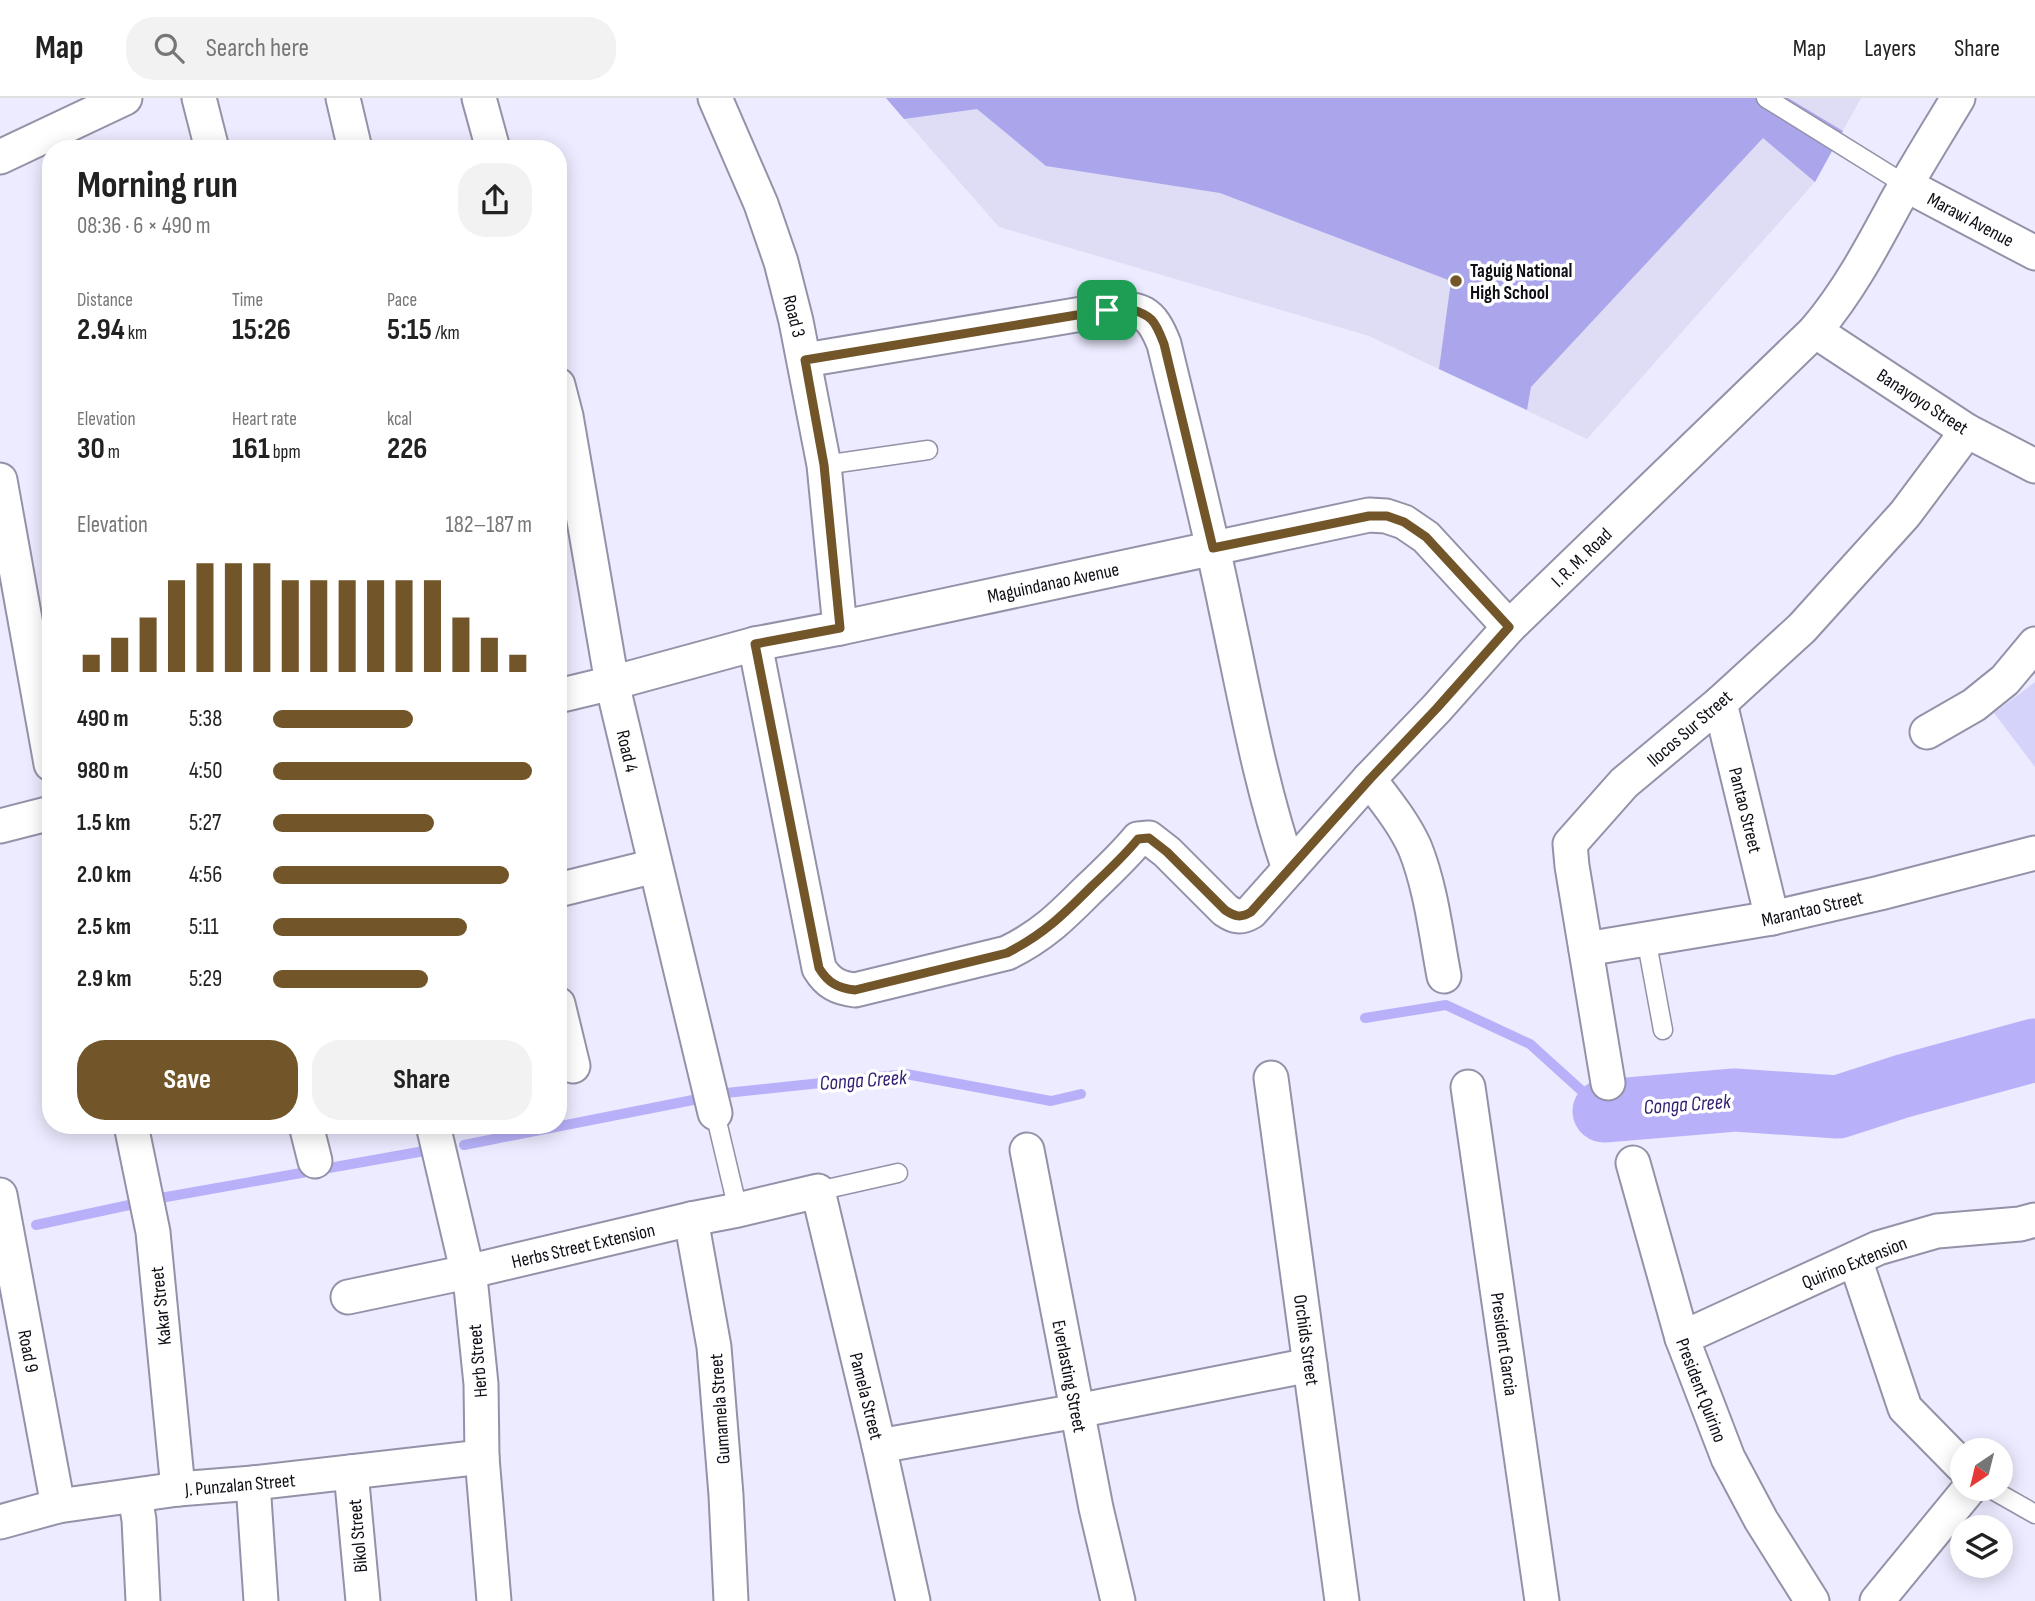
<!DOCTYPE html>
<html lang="en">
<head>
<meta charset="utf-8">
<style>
	:root { --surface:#fff; --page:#f2f2f2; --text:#222; --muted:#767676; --line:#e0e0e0; --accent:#725629 }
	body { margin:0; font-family:"Sofia Sans Condensed",sans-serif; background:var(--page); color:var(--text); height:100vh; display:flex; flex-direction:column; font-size:26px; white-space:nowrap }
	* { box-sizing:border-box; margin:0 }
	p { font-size:23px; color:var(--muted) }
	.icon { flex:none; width:38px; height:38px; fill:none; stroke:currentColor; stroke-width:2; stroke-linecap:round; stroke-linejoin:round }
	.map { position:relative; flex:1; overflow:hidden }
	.side { position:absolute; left:42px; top:42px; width:525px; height:994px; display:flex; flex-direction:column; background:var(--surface); border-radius:28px; box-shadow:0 4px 18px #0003 }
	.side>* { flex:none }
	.needle { width:46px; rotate:215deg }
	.tools { position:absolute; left:1950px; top:1340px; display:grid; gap:14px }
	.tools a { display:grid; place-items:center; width:63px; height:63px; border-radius:50%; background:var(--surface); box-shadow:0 4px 18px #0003; font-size:35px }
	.pin { position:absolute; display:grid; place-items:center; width:60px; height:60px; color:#fff; margin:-30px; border-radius:14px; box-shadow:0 4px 10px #0006 }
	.round { display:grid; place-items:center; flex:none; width:74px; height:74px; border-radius:28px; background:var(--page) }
	.summary { display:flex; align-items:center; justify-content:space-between; height:119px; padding:0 35px }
	h1 { font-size:38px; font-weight:700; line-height:52px }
	.metrics { display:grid; grid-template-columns:repeat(3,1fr); gap:10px; height:119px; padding:7px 35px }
	.metrics div { display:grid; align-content:center }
	.metrics b { font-size:30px; font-weight:700 }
	.metrics small { font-size:19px; font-weight:400 }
	.metrics p { font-size:19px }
	.chart { height:196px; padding:14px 35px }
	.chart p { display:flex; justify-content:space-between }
	.chart svg { width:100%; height:126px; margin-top:7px; stroke:var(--accent); stroke-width:6 }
	.action { display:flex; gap:14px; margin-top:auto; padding:14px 35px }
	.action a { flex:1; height:80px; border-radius:28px; background:var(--accent); color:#fff; font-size:28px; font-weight:700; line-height:80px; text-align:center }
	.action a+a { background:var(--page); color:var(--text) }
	ul { padding:0 35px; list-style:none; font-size:23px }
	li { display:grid; grid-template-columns:112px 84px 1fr; align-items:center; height:52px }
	li i { height:18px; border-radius:9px; background:var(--accent) }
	header { display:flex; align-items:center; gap:42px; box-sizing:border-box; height:98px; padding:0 35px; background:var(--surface); border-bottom:2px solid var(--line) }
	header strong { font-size:33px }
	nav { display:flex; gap:38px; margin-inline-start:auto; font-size:24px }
	.search { width:490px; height:63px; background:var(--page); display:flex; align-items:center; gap:18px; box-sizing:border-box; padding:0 24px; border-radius:28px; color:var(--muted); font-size:26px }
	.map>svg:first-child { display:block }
	.built { fill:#deddf5 }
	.green { fill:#d6d3fb }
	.forest { fill:#aba5ec }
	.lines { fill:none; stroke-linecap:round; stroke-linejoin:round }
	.stream { stroke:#b8b1fa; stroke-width:10 }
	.river { stroke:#b8b1fa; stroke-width:63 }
	.lane-casing { stroke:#9392a8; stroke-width:21 }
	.street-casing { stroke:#9392a8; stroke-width:37 }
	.lane { stroke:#fff; stroke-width:18 }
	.street { stroke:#fff; stroke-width:33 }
	.route-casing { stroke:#fff; stroke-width:14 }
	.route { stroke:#725629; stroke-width:9 }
	.poi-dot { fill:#725629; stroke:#fff; stroke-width:2.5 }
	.labels { text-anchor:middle; stroke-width:7; stroke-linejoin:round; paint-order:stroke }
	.street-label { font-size:19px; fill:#0f0e16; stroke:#fff }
	.poi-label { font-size:19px; font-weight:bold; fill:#0f0e16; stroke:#fff; text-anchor:start }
	.water-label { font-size:21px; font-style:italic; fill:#362274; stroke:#fff }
</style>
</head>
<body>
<header>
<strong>Map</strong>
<div class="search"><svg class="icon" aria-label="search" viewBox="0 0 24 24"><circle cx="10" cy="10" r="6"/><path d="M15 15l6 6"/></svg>Search here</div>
<nav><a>Map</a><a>Layers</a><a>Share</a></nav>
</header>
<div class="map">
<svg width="2035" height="1503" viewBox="0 0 2035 1503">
	<rect width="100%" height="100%" fill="#ecebff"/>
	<!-- built -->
	<polygon class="built" points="886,0 1861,0 1815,84 1587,341 1369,238 999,129"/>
	<!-- green -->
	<polygon class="green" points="2035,584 2035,669 1994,615"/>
	<!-- forest -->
	<polygon class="forest" points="886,0 1788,0 1843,33 1815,84 1763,40 1531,289 1527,312 1439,271 1451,183 1220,95 1046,68 977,11 904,21"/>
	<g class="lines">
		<!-- stream -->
		<g class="stream">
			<polyline points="1365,920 1446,907 1530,946 1604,1013"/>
			<polyline points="726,995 906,976 1051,1003 1081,996"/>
			<polyline points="464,1047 698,1001"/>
			<polyline points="155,1101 430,1052"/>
			<polyline points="36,1127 134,1106"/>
		</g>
		<!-- river -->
		<polyline class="river" points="1604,1013 1735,1002 1838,1009 1903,988 2035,952"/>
		<!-- lane casing -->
		<g class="lane-casing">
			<g id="lane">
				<polyline points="1766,0 1906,87"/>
				<polyline points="824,367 928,352"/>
				<polyline points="1646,840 1663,932"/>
				<polyline points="715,1015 738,1112"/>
				<polyline points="818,1093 898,1075"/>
				<polyline points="1991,1391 2035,1416"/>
			</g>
		</g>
		<!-- street casing -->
		<g class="street-casing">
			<g id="street">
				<polyline points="199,0 212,51"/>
				<polyline points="343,0 355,51"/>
				<polyline points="479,0 493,51"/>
				<polyline points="715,0 761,106 781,164 796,223 824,367 840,530"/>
				<polyline points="0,59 125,0"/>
				<polyline points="1906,87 2035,155"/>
				<polyline points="1815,233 1967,333 2035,368"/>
				<path d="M805,262L1106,212C1141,209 1151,213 1164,246C1185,334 1208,422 1226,511C1245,599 1260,686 1289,771"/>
				<polyline points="558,287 566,318 612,585 715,1015"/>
				<polyline points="0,382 51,666"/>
				<path d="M755,546L819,870C828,885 838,890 855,892L1007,855C1042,838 1061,819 1088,792C1105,776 1123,759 1138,741L1149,740L1167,754L1225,812C1235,819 1241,820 1251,814L1369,681L1437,610L1509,529L1815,233C1848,194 1871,151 1895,106C1915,70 1937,35 1958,0"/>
				<polyline points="558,598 612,585 755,546 840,530 1369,417 1386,418 1404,424 1426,439 1509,529"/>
				<polyline points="1720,605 1772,820"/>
				<polyline points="1927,634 1974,607 2005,582 2035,546"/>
				<path d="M1369,681C1385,702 1404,725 1415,750C1431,790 1436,836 1444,878"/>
				<polyline points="0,728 51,715"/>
				<polyline points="558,792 655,768"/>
				<polyline points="1586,851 1772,820 1880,795 2035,755"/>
				<polyline points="558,906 573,968"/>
				<polyline points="1271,980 1342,1503"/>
				<polyline points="1608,985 1572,768 1570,746 1624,685 1720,605 1802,530 1905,416 1967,333"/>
				<polyline points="1468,989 1542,1503"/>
				<polyline points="131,1027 153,1134 178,1391"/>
				<polyline points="306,1027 315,1063"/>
				<polyline points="433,1027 471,1189 481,1286 482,1359 494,1503"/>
				<polyline points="1027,1052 1096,1410 1118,1503"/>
				<polyline points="1633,1065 1682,1240 1728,1360 1761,1422 1812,1503"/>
				<polyline points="0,1097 58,1408"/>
				<polyline points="691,1121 714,1249 726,1397 731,1503"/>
				<polyline points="1855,1161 1905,1310 1962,1368"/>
				<polyline points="348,1199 467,1174 691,1121 738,1112 818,1093 879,1348 913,1503"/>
				<polyline points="1682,1240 1878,1150 1937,1133 2020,1126 2035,1122"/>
				<polyline points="879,1348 1077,1313 1310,1267"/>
				<polyline points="351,1374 363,1503"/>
				<polyline points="253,1385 261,1503"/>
				<polyline points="135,1398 139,1422 143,1503"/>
				<polyline points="0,1424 58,1408 178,1391 253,1385 482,1359"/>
				<polyline points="1877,1503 1969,1391"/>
			</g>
		</g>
		<!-- lane -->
		<use href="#lane" class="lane"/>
		<!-- street -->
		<use href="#street" class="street"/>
	</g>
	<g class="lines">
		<!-- route casing -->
		<g class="route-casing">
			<path id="route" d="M1127,210C1152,217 1155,222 1164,246L1213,450L1369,418H1387L1404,424L1426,439L1509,529L1437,610L1370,681L1251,814C1241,820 1235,819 1225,812L1167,754L1149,740L1138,741C1124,758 1108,773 1092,788C1063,817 1044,836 1007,855L855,892C838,890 828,885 819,870L755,546L840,530L824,367L805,262L1107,212Z"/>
		</g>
		<!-- route -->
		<use href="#route" class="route"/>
	</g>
	<!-- markers -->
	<circle class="poi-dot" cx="1456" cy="183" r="7"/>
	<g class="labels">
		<!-- street labels -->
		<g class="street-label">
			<text transform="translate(1971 121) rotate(28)" y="7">Marawi Avenue</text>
			<text transform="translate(795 218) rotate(76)" y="7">Road 3</text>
			<text transform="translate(1923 303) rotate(33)" y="7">Banayoyo Street</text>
			<text transform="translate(1581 459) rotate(-44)" y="7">I. R. M. Road</text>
			<text transform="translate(1053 484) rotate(-12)" y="7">Maguindanao Avenue</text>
			<text transform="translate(1689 630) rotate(-41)" y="7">Ilocos Sur Street</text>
			<text transform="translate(628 653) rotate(77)" y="7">Road 4</text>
			<text transform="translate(1746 712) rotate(76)" y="7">Pantao Street</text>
			<text transform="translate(1812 810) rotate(-13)" y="7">Marantao Street</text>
			<text transform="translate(583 1147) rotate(-13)" y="7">Herbs Street Extension</text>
			<text transform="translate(1854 1164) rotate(-22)" y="7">Quirino Extension</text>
			<text transform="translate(160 1208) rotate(-96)" y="7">Kakar Street</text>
			<text transform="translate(1307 1242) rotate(82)" y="7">Orchids Street</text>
			<text transform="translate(1505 1246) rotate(82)" y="7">President Garcia</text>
			<text transform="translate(29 1253) rotate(79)" y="7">Road 9</text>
			<text transform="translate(477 1263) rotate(-95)" y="7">Herb Street</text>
			<text transform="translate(1070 1278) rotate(79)" y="7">Everlasting Street</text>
			<text transform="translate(1702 1292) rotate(69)" y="7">President Quirino</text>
			<text transform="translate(867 1298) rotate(76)" y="7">Pamela Street</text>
			<text transform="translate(719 1311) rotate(-94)" y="7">Gumamela Street</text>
			<text transform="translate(240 1386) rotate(-5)" y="7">J. Punzalan Street</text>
			<text transform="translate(357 1438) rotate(-95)" y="7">Bikol Street</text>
		</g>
		<!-- poi labels -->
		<g class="poi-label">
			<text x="1470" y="179">Taguig National<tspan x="1470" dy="22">High School</tspan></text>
		</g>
		<!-- water labels -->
		<g class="water-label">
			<text transform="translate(863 982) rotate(-4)" y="7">Conga Creek</text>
			<text transform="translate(1687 1006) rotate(-4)" y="7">Conga Creek</text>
		</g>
	</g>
</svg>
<div class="tools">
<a><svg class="needle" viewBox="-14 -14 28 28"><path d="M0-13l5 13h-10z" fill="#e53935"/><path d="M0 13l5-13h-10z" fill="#767676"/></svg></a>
<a><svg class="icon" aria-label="layers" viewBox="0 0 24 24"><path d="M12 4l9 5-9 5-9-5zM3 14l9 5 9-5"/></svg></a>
</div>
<div class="pin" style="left:1107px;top:212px;background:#1e9e55"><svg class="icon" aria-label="arrive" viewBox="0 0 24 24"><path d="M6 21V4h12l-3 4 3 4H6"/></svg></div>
<section class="side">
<div class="summary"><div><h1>Morning run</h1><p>08:36 · 6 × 490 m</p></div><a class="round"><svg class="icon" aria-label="share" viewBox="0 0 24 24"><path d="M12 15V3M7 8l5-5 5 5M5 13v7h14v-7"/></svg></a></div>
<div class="metrics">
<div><p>Distance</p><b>2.94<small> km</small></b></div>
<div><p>Time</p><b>15:26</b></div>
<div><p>Pace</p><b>5:15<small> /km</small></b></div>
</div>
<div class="metrics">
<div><p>Elevation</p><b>30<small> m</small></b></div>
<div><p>Heart rate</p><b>161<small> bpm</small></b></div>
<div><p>kcal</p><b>226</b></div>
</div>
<div class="chart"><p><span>Elevation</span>182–187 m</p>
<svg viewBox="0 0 160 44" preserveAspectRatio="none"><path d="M5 44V38M15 44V32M25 44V25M35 44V12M45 44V6M55 44V6M65 44V6M75 44V12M85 44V12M95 44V12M105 44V12M115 44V12M125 44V12M135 44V25M145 44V32M155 44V38"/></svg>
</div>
<ul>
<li><b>490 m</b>5:38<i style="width:54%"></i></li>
<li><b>980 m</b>4:50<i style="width:100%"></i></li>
<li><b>1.5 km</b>5:27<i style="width:62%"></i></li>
<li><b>2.0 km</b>4:56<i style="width:91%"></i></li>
<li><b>2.5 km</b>5:11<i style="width:75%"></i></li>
<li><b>2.9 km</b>5:29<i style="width:60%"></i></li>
</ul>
<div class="action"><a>Save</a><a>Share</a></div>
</section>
</div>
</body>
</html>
